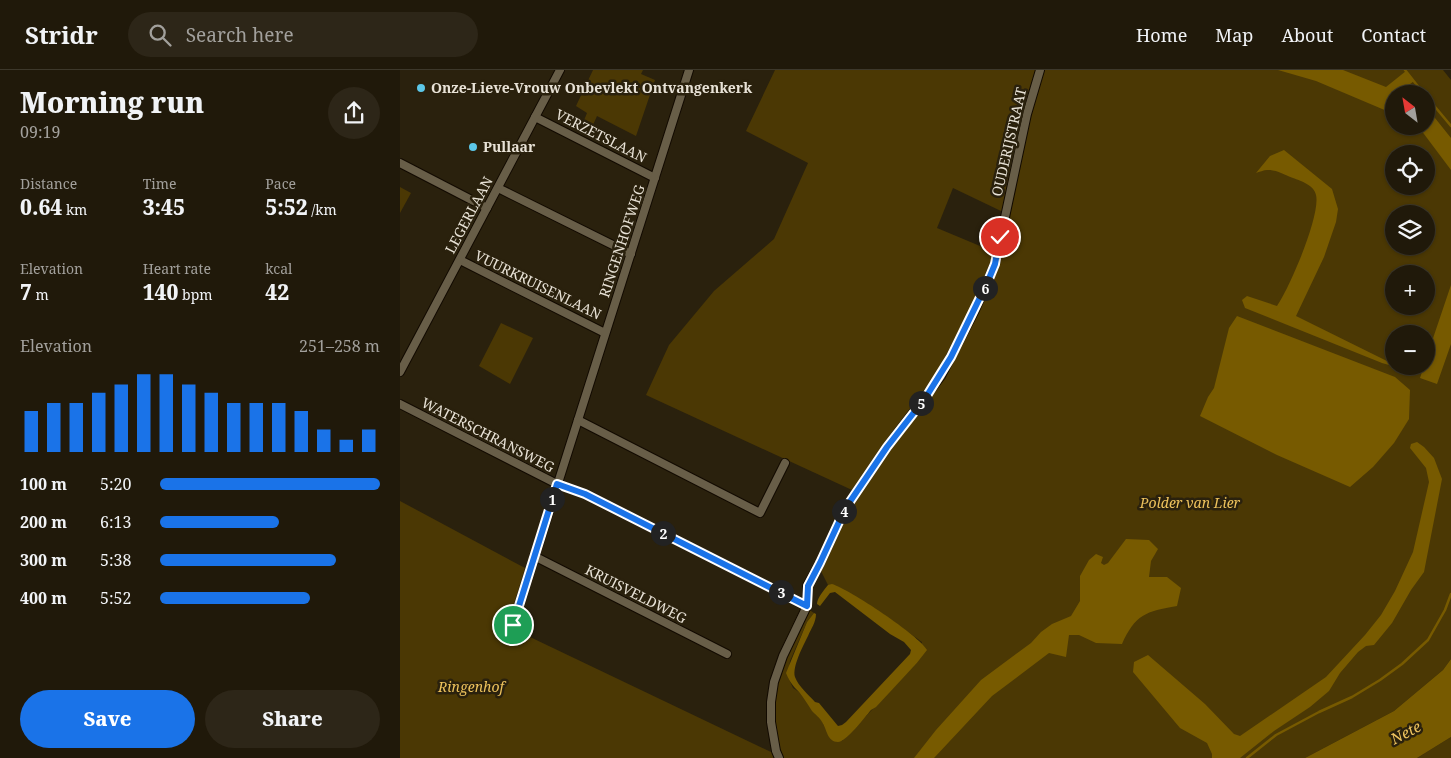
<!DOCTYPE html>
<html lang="en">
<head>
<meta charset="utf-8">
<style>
	:root { --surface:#20190a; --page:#2d2618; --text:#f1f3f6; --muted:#a2a09c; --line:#3d382b; --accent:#1a73e8 }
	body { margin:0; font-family:"Noto Serif",serif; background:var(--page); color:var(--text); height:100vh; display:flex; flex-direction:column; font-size:19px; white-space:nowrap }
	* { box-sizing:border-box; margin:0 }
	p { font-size:16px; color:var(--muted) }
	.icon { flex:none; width:28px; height:28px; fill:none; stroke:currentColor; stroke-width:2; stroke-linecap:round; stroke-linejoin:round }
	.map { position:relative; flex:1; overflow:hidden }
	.drawer { display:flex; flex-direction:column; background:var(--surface); width:400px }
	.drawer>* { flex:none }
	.needle { width:32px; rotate:329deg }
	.controls { position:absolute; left:985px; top:15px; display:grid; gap:10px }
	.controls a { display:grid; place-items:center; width:50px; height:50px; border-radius:50%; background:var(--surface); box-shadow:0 1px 4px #0004,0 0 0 1px var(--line); font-size:25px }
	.pin { position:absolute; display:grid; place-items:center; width:42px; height:42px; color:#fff; margin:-21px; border:2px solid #fff; border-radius:50%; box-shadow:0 1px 5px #0007 }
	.km { position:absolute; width:25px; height:25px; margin:-12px; border-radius:50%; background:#222; color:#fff; font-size:14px; line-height:25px; text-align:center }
	.round { display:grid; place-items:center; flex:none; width:52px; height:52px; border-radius:26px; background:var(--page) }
	.headline { display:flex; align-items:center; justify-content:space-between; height:85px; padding:0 20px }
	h1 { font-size:28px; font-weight:800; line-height:38px }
	.stats { display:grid; grid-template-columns:repeat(3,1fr); gap:8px; height:85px; padding:5px 20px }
	.stats div { display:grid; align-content:center }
	.stats b { font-size:21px; font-weight:800 }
	.stats small { font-size:14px; font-weight:400 }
	.stats p { font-size:14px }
	.chart { height:140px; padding:10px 20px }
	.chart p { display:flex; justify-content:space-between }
	.chart svg { width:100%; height:90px; margin-top:5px; stroke:var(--accent); stroke-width:6 }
	.cta { display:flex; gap:10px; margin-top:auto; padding:10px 20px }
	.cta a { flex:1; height:58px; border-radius:30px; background:var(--accent); color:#fff; font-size:20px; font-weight:800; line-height:58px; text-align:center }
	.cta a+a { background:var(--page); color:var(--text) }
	ul { padding:0 20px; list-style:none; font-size:16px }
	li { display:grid; grid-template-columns:80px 60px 1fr; align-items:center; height:38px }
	li i { height:12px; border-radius:6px; background:var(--accent) }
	header { display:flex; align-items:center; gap:30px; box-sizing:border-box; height:70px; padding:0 25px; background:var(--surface); border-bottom:1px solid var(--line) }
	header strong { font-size:24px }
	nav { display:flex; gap:28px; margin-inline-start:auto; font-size:18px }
	.search { width:350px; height:45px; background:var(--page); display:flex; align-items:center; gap:12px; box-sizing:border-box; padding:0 18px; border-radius:28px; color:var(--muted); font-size:19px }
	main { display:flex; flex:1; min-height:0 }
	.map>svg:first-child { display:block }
	.green { fill:#4b3804; fill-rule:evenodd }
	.water { fill:#775a00 }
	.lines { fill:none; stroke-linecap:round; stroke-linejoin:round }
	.stream { stroke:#775a00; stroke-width:2.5 }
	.minor-casing { stroke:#120a00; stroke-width:10 }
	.minor { stroke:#685e48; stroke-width:8 }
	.route-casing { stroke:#fff; stroke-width:10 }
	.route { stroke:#1a73e8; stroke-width:6 }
	.poi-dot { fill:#5cc7e8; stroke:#2a210d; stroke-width:2 }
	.labels { text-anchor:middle; stroke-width:5; stroke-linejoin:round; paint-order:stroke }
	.poi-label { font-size:14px; font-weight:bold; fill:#e8e2d6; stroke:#2a210d; text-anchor:start }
	.street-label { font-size:14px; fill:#e8e2d6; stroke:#2a210d }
	.park-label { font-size:14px; font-style:italic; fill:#edc25c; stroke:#2a210d }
	.water-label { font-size:15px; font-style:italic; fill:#f0c55f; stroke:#2a210d }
</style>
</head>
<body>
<header>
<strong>Stridr</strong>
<div class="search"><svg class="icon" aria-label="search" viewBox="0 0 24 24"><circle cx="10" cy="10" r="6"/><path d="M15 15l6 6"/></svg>Search here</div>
<nav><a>Home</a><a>Map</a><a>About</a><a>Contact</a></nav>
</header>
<main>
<section class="drawer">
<div class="headline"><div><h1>Morning run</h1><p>09:19</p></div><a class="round"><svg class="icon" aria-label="share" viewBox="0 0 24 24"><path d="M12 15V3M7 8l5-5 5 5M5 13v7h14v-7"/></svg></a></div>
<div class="stats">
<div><p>Distance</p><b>0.64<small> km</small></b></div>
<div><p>Time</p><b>3:45</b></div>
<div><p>Pace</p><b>5:52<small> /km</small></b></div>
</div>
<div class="stats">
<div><p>Elevation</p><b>7<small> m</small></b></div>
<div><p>Heart rate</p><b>140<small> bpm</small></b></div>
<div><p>kcal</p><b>42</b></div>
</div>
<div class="chart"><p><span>Elevation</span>251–258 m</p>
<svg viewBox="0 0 160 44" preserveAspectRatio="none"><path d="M5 44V24M15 44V20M25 44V20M35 44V15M45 44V11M55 44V6M65 44V6M75 44V11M85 44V15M95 44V20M105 44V20M115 44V20M125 44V24M135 44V33M145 44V38M155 44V33"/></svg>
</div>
<ul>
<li><b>100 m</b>5:20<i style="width:100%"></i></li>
<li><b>200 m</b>6:13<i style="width:54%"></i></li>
<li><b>300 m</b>5:38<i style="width:80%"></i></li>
<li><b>400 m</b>5:52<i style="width:68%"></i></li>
</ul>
<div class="cta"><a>Save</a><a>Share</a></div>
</section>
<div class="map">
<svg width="1051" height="688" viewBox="0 0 1051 688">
	<rect width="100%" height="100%" fill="#2a210d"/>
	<!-- green -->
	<g class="green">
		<polygon points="193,0 243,0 241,4 255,10 236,66 197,46 188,66 180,60 187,43 176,36"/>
		<path d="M375,0H1043L1051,10V589L1043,600L994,641L905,688H0V431L125,498L107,556L371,682C371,665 366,649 367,632C369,598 388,565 402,535L414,543L407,552L390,591L388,607L393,618L399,622L417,644L427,659L442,671L516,594L522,572C507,561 443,514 428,515L416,491L441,437L452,420L246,325L269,275L314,221L374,169L408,93L346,61ZM994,24H1026V56H994ZM994,84H1026V116H994ZM553,118L601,141L608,142L600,182L592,181L537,158ZM994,144H1026V176H994ZM994,204H1026V236H994ZM994,264H1026V296H994Z"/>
		<polygon points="0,117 11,123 0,143"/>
		<polygon points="101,253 133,268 110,314 79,296"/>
		<polygon points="1051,667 1051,688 1017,688"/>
	</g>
	<!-- water -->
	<g class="water">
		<polygon points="878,0 943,0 986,17 1006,1 1014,11 997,24 994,24 994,44 916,11"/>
		<polygon points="1027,38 1051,68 1051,100 1018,56 1026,56"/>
		<path d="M884,80L932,119L938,139L936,152L924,187L896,246L993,294L989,295L982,293L845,238L842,230L847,226L877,236C889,219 921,145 916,125C914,115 901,111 893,108C885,105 875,99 867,100C864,100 859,102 856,103L870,86Z"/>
		<polygon points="1051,215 1051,274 1037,314 1020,308 1024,296 1026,296 1026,289"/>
		<polygon points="837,246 995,307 1010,320 1009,349 994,373 973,397 950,417 877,385 800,346 808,327 814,318 829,258"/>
		<polygon points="1017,372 1024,377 1034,388 1042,409 1024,502 1011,520 992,553 974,575 966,576 958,582 940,603 929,621 910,637 874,661 840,688 812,688 812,684 807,673 780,658 733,602 734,592 748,585 805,634 834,664 840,666 926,607 965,565 981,545 995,521 1013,482 1029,412 1026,398 1010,378 1011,374"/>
		<path d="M726,469L749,470L758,479L751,491L749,507H767L781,518L777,536C746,541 735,545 722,574L696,573L679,565H669L666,587L649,583L592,626L534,688H514L536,660L581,610L631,573L641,562L652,554L671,546L680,531V506L689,490L696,484L703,487L701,493L704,495L708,493Z"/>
		<path d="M432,514C449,519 520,566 527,580L516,594L476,637L471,640C465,647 446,672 438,672C427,672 427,659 422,652C420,648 415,644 412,641C408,635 404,628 399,622C393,616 389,611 386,603L407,552L414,543L416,544C416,552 411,559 408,566C403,576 392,597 395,607C398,616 409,625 415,632L419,633L438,656L442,655L446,652L510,584L511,580L504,572L490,564L435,522L430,523L420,536L417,534C417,528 424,520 428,515Z"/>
		<polygon points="1051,589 1051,667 1017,688 905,688 994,641 1043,600"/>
	</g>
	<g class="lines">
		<!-- stream -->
		<g class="stream">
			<polyline points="1005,0 1024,24"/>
			<polyline points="1026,26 1051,56"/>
			<polyline points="847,688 876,665 919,642 952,627 980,610 1002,594 1028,570 1045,540 1051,524"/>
		</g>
		<!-- minor casing -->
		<g class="minor-casing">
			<g id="minor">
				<polyline points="135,47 255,108"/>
				<polyline points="0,93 87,138"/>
				<polyline points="98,118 231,184"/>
				<polyline points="60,190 205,263"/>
				<polyline points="0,302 160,0"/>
				<polyline points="0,334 157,414 185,424 407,536"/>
				<polyline points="178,350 360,443 385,393"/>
				<polyline points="134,486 327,584"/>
				<polyline points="113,555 289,0"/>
				<polyline points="379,688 376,681 371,652 371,632 374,612 383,586 407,536 407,516 420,493 445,439 487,377 541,306 575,240 595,194 627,44 640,0"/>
			</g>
		</g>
		<!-- minor -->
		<use href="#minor" class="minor"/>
	</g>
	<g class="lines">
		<!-- route casing -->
		<g class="route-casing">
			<polyline id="route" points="113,555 157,414 185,424 407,536 408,516 420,493 445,439 487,377 526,327 551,287 588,211 595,194 600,167"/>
		</g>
		<!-- route -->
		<use href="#route" class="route"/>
	</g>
	<!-- markers -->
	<g class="poi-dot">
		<circle cx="21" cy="18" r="5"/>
		<circle cx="73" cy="77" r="5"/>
	</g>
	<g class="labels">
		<!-- poi labels -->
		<g class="poi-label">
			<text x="31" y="23">Onze-Lieve-Vrouw Onbevlekt Ontvangenkerk</text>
			<text x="83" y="82">Pullaar</text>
		</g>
		<!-- street labels -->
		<g class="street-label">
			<text transform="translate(201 66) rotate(27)" y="5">VERZETSLAAN</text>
			<text transform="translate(609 72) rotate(-77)" y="5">OUDERIJSTRAAT</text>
			<text transform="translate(69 145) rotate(-62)" y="5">LEGERLAAN</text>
			<text transform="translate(222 171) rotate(-72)" y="5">RINGENHOFWEG</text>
			<text transform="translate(138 215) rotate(26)" y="5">VUURKRUISENLAAN</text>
			<text transform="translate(88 365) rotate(27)" y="5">WATERSCHRANSWEG</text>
			<text transform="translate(236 524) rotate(27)" y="5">KRUISVELDWEG</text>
		</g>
		<!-- park labels -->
		<g class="park-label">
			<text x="790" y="438">Polder van Lier</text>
			<text x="71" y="622">Ringenhof</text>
		</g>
		<!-- water labels -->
		<g class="water-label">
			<text transform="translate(1006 663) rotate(-28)" y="5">Nete</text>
		</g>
	</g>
</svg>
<div class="controls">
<a><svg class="needle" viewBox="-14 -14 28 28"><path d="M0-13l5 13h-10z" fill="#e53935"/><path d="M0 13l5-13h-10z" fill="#a2a09c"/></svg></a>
<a><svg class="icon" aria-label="locate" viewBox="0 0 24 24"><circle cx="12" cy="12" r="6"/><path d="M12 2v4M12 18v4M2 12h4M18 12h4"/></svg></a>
<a><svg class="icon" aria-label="layers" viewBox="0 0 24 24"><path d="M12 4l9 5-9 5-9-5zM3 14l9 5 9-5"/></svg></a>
<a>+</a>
<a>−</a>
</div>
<div class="pin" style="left:113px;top:555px;background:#1e9e55"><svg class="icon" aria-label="arrive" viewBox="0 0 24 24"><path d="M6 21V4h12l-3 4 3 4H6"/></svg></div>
<div class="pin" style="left:600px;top:167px;background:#d93025"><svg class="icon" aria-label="check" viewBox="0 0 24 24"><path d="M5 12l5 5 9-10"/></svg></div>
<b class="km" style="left:152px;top:429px">1</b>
<b class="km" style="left:263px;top:463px">2</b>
<b class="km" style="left:381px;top:522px">3</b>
<b class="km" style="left:444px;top:441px">4</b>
<b class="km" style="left:521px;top:333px">5</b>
<b class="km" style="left:585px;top:218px">6</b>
</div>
</main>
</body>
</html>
